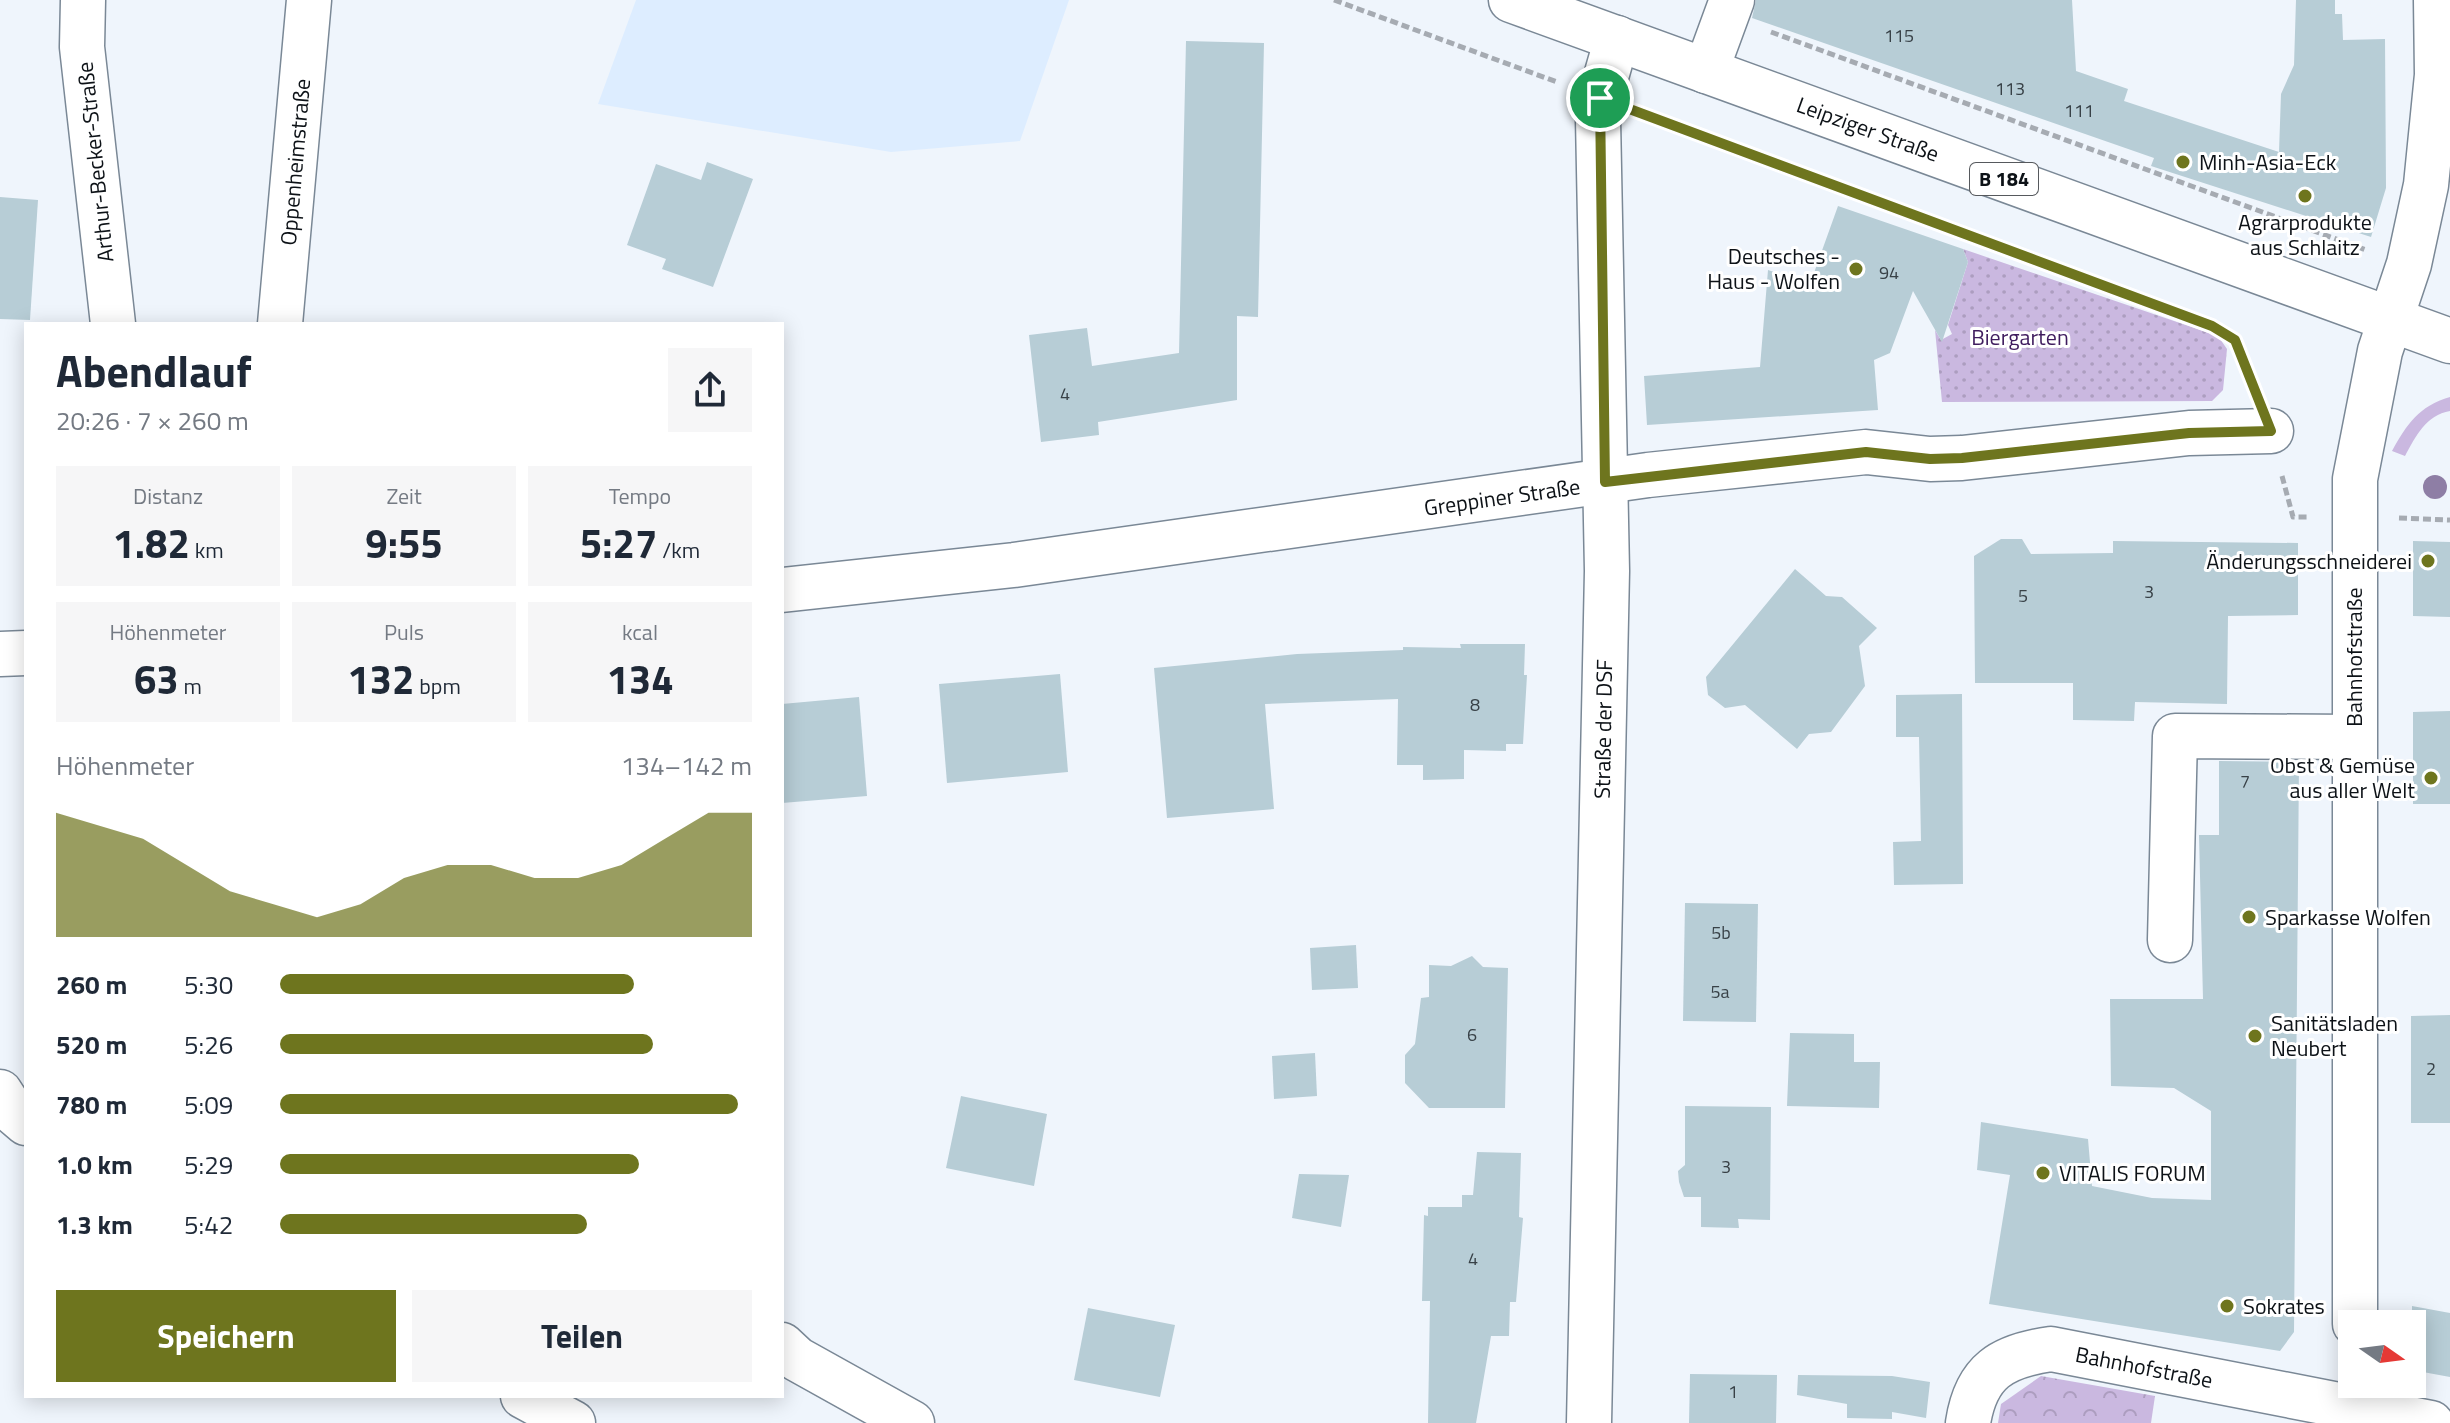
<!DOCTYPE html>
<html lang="de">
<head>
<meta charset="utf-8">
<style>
	:root { --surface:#fff; --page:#f6f6f7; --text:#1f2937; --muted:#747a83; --accent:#6e751e }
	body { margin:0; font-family:"Titillium Web",sans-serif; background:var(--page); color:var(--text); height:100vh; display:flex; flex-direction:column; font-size:30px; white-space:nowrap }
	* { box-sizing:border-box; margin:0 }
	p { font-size:26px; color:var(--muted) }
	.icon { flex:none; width:44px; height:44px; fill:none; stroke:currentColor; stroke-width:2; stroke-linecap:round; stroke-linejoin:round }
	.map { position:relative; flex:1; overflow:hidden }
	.drawer { position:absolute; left:24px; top:322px; width:760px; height:1076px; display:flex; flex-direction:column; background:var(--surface); border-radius:0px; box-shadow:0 4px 20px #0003 }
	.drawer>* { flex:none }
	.needle { width:52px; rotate:104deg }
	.buttons { position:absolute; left:2338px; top:1310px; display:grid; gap:16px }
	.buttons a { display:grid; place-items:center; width:88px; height:88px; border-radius:0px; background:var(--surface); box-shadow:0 4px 20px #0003; font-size:40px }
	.pin { position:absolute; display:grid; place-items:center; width:68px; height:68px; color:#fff; margin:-34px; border:4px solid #fff; border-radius:50%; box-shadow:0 2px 8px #0007 }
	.round { display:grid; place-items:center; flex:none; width:84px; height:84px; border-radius:0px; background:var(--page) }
	.overview { display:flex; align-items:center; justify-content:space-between; height:136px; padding:0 32px }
	h1 { font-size:44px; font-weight:700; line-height:60px }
	.figures { display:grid; grid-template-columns:repeat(3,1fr); gap:12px; height:136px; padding:8px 32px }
	.figures div { display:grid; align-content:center; border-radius:0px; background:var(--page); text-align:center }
	.figures b { font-size:40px; font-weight:700 }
	.figures small { font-size:22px; font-weight:400 }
	.figures p { font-size:22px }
	.chart { height:224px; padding:16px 32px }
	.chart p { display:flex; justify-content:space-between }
	.chart svg { width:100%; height:144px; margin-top:8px; fill:var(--accent); opacity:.7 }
	.action { display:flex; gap:16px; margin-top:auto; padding:16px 32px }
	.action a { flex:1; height:92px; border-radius:0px; background:var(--accent); color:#fff; font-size:32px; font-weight:700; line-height:92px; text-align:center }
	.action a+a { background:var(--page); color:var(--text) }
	ul { padding:0 32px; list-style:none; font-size:26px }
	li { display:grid; grid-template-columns:128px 96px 1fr; align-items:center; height:60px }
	li i { height:20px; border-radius:10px; background:var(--accent) }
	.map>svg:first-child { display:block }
	.built { fill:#ddedff }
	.grass { fill:#cab8e0 }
	.forest { fill:url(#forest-crowns) }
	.garden { fill:url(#garden-dots) }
	.building { fill:#b7cdd6 }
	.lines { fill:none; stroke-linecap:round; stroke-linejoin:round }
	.minor-casing { stroke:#7a8896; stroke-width:47 }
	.major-casing { stroke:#7a8896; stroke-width:47 }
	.path { stroke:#a6abb2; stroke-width:5; stroke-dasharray:8 4; stroke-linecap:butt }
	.minor { stroke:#fff; stroke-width:44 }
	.major { stroke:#fff; stroke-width:44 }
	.tree { fill:#8e7ea5 }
	.route-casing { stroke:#fff; stroke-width:16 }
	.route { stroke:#6e751e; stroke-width:10 }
	.poi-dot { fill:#6e751e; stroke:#fff; stroke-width:3 }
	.labels { text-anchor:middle; stroke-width:6; stroke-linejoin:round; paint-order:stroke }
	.number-label { font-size:18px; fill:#384147 }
	.shield { fill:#fff; stroke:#56595d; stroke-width:2 }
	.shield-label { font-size:20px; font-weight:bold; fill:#0d1217 }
	.street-label { font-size:22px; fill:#0d1217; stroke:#fff }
	.poi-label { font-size:22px; fill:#0d1217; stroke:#fff; text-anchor:start }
	.park-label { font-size:22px; fill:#3f1c5e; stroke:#fff }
</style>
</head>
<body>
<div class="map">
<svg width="2450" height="1423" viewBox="0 0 2450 1423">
	<defs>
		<pattern id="forest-crowns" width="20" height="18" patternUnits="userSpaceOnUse" patternTransform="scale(2)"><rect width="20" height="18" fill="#cab8e0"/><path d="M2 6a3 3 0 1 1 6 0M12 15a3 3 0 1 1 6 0" fill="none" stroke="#ac9dbf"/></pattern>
		<pattern id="garden-dots" width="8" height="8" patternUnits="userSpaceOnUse" patternTransform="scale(2)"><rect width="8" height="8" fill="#cab8e0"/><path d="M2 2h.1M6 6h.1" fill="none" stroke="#ac9dbf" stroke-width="1.8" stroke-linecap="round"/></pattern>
	</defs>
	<rect width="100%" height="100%" fill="#eff5fc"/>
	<!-- built -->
	<polygon class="built" points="636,0 1069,0 1020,141 891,152 598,104"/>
	<!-- grass -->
	<path class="grass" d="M2450,397V411C2426,415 2416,436 2405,456L2392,451C2407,424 2419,406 2450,397Z"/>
	<!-- forest -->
	<polygon class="forest" points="2041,1376 2155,1396 2151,1423 1998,1423 2001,1404"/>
	<!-- garden -->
	<polygon class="garden" points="1963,249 2218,336 2227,349 2223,390 2212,401 1942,402 1935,330 1941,340 1952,334 1948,325 1968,262"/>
	<!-- building -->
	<g class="building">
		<polygon points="1756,0 2072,0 2076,71 2128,89 2124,101 2279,152 2281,94 2294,65 2296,0 2335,0 2335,14 2342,14 2343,40 2385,39 2386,188 2371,237 2151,166 2154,158 1752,18"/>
		<polygon points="1186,41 1264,43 1258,317 1237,316 1237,400 1098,422 1099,435 1041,442 1029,335 1087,328 1092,366 1179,353"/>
		<polygon points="707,162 753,179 713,287 662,269 666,259 627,245 656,164 701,180"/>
		<polygon points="0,197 38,200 30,320 0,319"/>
		<polygon points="1838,206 1963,249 1968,262 1942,342 1913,291 1890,353 1874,360 1878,410 1647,425 1644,376 1760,367 1768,270 1810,284"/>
		<polygon points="2001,539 2022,539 2031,554 2113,553 2113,541 2298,543 2298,615 2228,616 2227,704 2135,702 2134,721 2073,720 2073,683 1975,683 1974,556"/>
		<polygon points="2413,541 2450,542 2450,617 2413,616"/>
		<polygon points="1795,569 1826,596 1842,597 1877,628 1859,646 1865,686 1831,732 1809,734 1797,749 1745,705 1725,708 1708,695 1706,677"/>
		<polygon points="1460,644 1525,644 1524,675 1527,675 1523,744 1506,744 1506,751 1464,750 1464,779 1423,780 1423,765 1397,765 1398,699 1265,704 1274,809 1167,818 1154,668 1297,654 1403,650 1403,647 1461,648"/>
		<polygon points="1060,674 1068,772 947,783 939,684"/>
		<polygon points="1962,694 1963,884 1894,885 1893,842 1921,841 1919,737 1896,737 1896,695"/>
		<polygon points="859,697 867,796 782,803 782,704"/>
		<polygon points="2450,711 2450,804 2413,804 2413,712"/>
		<polygon points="2219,761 2299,762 2294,1332 2280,1351 1989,1304 2010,1175 1977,1170 1981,1122 2088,1139 2092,1186 2152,1198 2211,1200 2211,1111 2174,1088 2111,1086 2110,999 2203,999 2199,835 2219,835"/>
		<polygon points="1685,903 1758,904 1756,1022 1683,1021"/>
		<polygon points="1356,945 1358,988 1312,990 1310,948"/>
		<polygon points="1472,956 1483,967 1508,968 1505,1108 1429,1108 1405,1083 1405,1055 1415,1044 1421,998 1429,997 1429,965 1451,966"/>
		<polygon points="2450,1015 2450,1123 2411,1123 2411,1016"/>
		<polygon points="1790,1033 1854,1034 1854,1062 1880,1062 1879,1108 1787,1106"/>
		<polygon points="1315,1053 1317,1096 1274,1099 1272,1056"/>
		<polygon points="961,1096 1047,1114 1034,1186 946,1168"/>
		<polygon points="1685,1106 1771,1107 1770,1220 1738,1219 1739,1228 1701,1227 1701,1197 1684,1197 1679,1182 1678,1171 1685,1165"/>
		<polygon points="1477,1152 1521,1153 1519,1217 1523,1218 1516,1302 1510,1302 1509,1336 1491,1336 1476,1423 1428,1423 1430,1301 1422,1301 1424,1215 1428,1216 1428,1207 1462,1207 1462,1195 1473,1195"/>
		<polygon points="1299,1174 1349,1175 1341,1227 1292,1218"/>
		<polygon points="2412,1306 2450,1313 2450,1377 2412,1370"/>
		<polygon points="1088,1308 1175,1325 1160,1397 1074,1380"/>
		<polygon points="1690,1374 1777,1375 1776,1423 1689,1423"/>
		<polygon points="1798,1375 1892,1376 1930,1382 1926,1418 1892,1412 1892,1419 1847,1418 1847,1404 1797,1395"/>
	</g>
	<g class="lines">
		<!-- minor casing -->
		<g class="minor-casing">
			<g id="minor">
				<polyline points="83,0 82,47 113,324"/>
				<polyline points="1706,71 1732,0"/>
				<polyline points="280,324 309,0"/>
				<polyline points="782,590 1014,565 1648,475 1866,452 1930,459 1962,458 2189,433 2271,431"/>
				<polyline points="0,654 26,653"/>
				<polyline points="2170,940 2175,736 2354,737"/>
				<polyline points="0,1092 13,1112 26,1123"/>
				<polyline points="2355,1324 2355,479 2380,351 2409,264 2426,185 2437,75 2436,0"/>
				<polyline points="782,1345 797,1359 912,1423"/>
				<polyline points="523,1396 573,1423"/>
				<polyline points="1589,1423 1607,571 1598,119 1600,98 1617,38"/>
				<path d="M1968,1423C1976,1371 2002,1356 2051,1349L2431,1423"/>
			</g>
		</g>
		<!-- major casing -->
		<g class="major-casing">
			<polyline id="major" points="1511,0 2450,341"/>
		</g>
		<!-- path -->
		<g class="path">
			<polyline points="1334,0 1557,82"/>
			<polyline points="1771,32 2366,250"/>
			<polyline points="1645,115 2212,326 2235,340 2253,387"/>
			<polyline points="2282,476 2293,517 2309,517"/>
			<polyline points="2399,518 2450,520"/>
		</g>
		<!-- minor -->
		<use href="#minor" class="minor"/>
		<!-- major -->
		<use href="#major" class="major"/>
	</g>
	<!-- trees -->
	<circle class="tree" cx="2435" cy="487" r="12"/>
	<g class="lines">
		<!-- route casing -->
		<g class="route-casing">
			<polygon id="route" points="1600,98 2212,326 2235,340 2271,431 2189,433 1962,458 1930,459 1866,452 1605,482"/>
		</g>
		<!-- route -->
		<use href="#route" class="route"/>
	</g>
	<!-- markers -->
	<g class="poi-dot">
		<circle cx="2183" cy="162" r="8"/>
		<circle cx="2305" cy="196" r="8"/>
		<circle cx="1856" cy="269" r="8"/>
		<circle cx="2428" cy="561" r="8"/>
		<circle cx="2431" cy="778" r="8"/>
		<circle cx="2249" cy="917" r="8"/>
		<circle cx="2255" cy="1036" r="8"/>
		<circle cx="2043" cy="1173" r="8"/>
		<circle cx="2227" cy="1306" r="8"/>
	</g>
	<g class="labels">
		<!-- number labels -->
		<g class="number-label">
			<text x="1899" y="42">115</text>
			<text x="2010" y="95">113</text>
			<text x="2079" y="117">111</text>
			<text x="1889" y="279">94</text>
			<text x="1065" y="400">4</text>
			<text x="2149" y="598">3</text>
			<text x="2023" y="602">5</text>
			<text x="1475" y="711">8</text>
			<text x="2245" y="788">7</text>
			<text x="1721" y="939">5b</text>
			<text x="1720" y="998">5a</text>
			<text x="1472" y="1041">6</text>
			<text x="2431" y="1075">2</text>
			<text x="1726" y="1173">3</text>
			<text x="1473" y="1265">4</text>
			<text x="1733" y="1398">1</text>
		</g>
		<!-- shield labels -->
		<rect class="shield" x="1970" y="163" width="68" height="32" rx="6"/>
		<g class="shield-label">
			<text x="2004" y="186">B 184</text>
		</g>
		<!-- street labels -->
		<g class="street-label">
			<text transform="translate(1868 129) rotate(20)" y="8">Leipziger Straße</text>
			<text transform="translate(95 162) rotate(-96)" y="8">Arthur-Becker-Straße</text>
			<text transform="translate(295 162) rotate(-85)" y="8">Oppenheimstraße</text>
			<text transform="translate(1502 497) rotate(-8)" y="8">Greppiner Straße</text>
			<text transform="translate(2354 657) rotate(-90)" y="8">Bahnhofstraße</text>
			<text transform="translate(1603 729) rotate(-89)" y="8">Straße der DSF</text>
			<text transform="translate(2144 1367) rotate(11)" y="8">Bahnhofstraße</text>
		</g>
		<!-- poi labels -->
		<g class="poi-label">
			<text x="2199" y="170">Minh-Asia-Eck</text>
			<text x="2305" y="230" text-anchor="middle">Agrarprodukte<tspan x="2305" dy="25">aus Schlaitz</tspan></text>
			<text x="1840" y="264" text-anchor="end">Deutsches -<tspan x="1840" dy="25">Haus - Wolfen</tspan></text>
			<text x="2412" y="569" text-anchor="end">Änderungsschneiderei</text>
			<text x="2415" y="773" text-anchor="end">Obst &amp; Gemüse<tspan x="2415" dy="25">aus aller Welt</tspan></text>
			<text x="2265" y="925">Sparkasse Wolfen</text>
			<text x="2271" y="1031">Sanitätsladen<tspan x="2271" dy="25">Neubert</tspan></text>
			<text x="2059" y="1181">VITALIS FORUM</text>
			<text x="2243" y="1314">Sokrates</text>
		</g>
		<!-- park labels -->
		<g class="park-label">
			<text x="2020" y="345">Biergarten</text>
		</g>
	</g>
</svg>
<div class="buttons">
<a><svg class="needle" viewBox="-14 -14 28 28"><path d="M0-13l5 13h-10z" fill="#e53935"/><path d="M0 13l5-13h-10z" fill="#747a83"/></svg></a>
</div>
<div class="pin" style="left:1600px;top:98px;background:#1e9e55"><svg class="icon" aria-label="arrive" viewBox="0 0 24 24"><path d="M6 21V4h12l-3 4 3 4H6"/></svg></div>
<section class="drawer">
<div class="overview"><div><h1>Abendlauf</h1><p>20:26 · 7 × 260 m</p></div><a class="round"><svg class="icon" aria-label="share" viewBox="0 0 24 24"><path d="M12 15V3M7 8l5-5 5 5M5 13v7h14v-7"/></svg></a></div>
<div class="figures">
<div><p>Distanz</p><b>1.82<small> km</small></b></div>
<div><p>Zeit</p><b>9:55</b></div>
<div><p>Tempo</p><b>5:27<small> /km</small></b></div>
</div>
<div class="figures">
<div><p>Höhenmeter</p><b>63<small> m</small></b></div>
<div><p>Puls</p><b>132<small> bpm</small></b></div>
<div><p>kcal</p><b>134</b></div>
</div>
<div class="chart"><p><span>Höhenmeter</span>134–142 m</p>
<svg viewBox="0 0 160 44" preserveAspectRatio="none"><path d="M0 44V6L10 10L20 14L30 22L40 30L50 34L60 38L70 34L80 26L90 22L100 22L110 26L120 26L130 22L140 14L150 6L160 6V44z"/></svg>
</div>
<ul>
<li><b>260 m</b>5:30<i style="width:75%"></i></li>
<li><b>520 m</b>5:26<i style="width:79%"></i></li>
<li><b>780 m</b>5:09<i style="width:97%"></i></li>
<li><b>1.0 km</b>5:29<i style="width:76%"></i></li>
<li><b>1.3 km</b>5:42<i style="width:65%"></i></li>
</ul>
<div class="action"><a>Speichern</a><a>Teilen</a></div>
</section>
</div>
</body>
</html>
